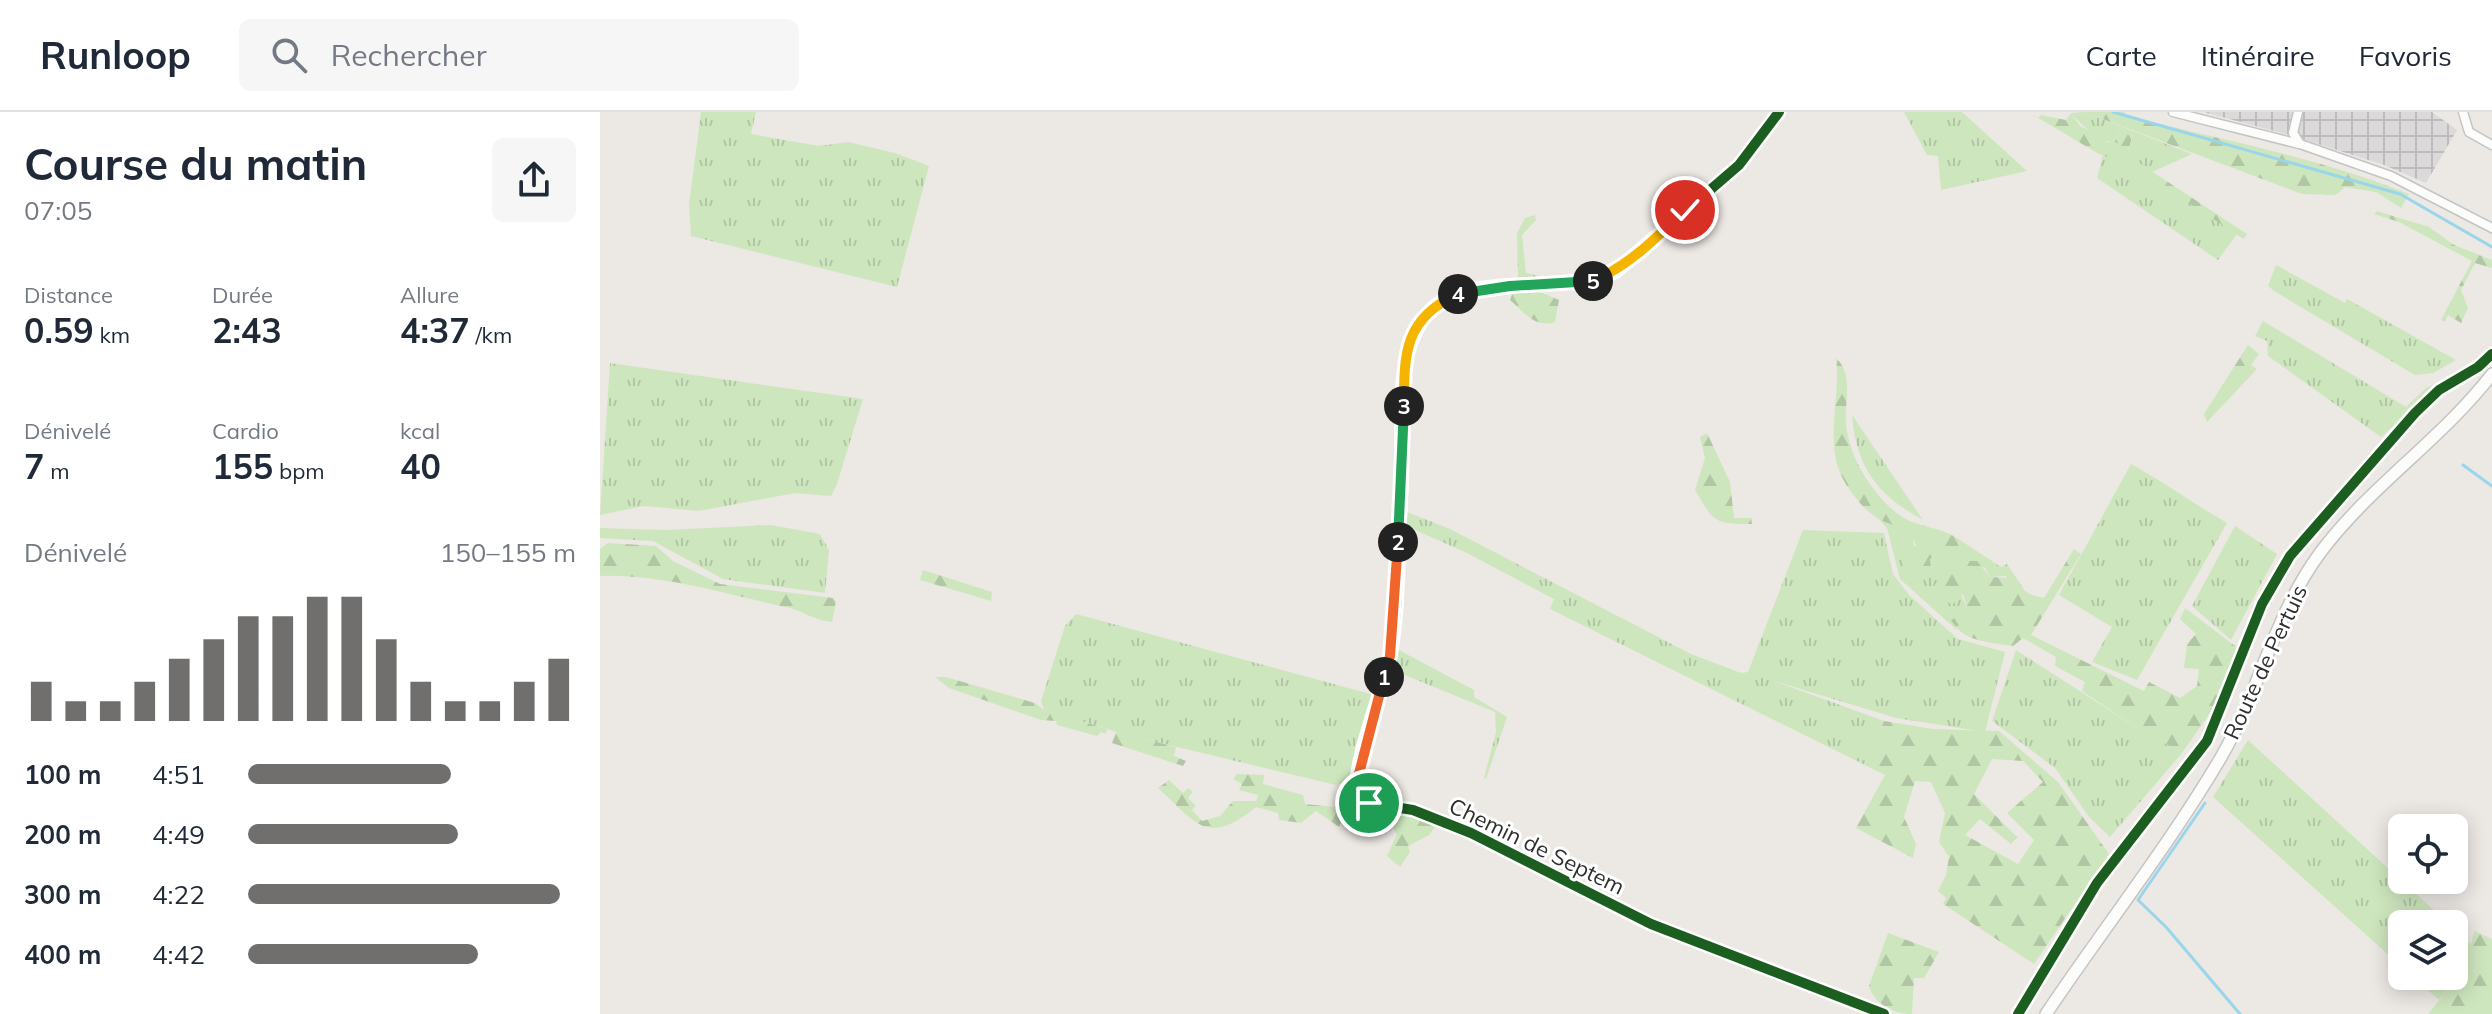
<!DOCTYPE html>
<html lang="fr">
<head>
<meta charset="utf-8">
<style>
	:root { --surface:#fff; --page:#f6f6f7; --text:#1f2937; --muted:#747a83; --line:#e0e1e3; --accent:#706f6e }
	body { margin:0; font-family:Mulish,sans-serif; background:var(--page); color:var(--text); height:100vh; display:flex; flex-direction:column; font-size:30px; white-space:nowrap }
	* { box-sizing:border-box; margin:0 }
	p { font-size:26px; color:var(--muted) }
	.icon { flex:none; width:44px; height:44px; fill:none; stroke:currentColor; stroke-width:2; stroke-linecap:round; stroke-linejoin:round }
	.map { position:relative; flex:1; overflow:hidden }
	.panel { display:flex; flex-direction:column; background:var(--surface); width:600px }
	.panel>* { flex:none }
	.fabs { position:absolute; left:1788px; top:702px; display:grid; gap:16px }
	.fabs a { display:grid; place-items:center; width:80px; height:80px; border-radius:12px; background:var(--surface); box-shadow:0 4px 20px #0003; font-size:40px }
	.pin { position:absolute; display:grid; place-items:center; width:68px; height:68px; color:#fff; margin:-34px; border:4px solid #fff; border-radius:50%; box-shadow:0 2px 8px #0007 }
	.km { position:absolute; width:40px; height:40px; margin:-20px; border-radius:50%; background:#222; color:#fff; font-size:22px; line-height:40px; text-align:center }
	.round { display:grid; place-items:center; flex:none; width:84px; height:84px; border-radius:12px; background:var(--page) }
	.head { display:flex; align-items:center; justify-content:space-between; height:136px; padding:0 24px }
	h1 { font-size:44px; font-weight:700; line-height:60px }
	.metrics { display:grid; grid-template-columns:repeat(3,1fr); gap:12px; height:136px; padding:8px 24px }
	.metrics div { display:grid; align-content:center }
	.metrics b { font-size:34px; font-weight:700 }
	.metrics small { font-size:22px; font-weight:400 }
	.metrics p { font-size:22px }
	.chart { height:224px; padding:16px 24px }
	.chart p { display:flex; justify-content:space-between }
	.chart svg { width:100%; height:144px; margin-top:8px; stroke:var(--accent); stroke-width:6 }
	ul { padding:0 24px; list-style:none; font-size:26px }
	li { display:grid; grid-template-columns:128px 96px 1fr; align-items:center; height:60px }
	li i { height:20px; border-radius:10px; background:var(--accent) }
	header { display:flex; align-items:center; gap:48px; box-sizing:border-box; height:112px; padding:0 40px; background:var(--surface); border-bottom:2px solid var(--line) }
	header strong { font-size:38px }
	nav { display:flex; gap:44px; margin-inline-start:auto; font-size:28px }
	.search { width:560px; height:72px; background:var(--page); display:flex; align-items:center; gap:20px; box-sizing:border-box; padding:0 28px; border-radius:12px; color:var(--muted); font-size:30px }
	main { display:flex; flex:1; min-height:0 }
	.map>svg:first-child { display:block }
	.industrial { fill:url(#industrial-grid) }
	.grass { fill:url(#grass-tufts) }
	.forest { fill:url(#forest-firs); fill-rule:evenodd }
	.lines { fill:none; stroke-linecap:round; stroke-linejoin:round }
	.stream { stroke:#99d6ec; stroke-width:3 }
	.minor-casing { stroke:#c5c4c5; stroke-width:11 }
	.secondary-casing { stroke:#c5c4c5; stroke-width:14 }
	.minor { stroke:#fcfcfb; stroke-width:8 }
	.secondary { stroke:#fcfcfb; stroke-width:11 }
	.cycleway-casing { stroke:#fff; stroke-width:15 }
	.cycleway { stroke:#1b5e20; stroke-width:10 }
	.split-1-casing { stroke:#fff; stroke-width:16 }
	.split-2-casing { stroke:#fff; stroke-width:16 }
	.split-3-casing { stroke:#fff; stroke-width:16 }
	.split-4-casing { stroke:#fff; stroke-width:16 }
	.split-5-casing { stroke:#fff; stroke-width:16 }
	.split-6-casing { stroke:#fff; stroke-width:16 }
	.split-1 { stroke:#f0652b; stroke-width:10 }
	.split-2 { stroke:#f0652b; stroke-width:10 }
	.split-3 { stroke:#22a559; stroke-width:10 }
	.split-4 { stroke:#f5b400; stroke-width:10 }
	.split-5 { stroke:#22a559; stroke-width:10 }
	.split-6 { stroke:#f5b400; stroke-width:10 }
	.labels { text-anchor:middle; stroke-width:6; stroke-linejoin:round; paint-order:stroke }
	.street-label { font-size:22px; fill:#2e2e2e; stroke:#fff }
</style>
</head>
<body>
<header>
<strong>Runloop</strong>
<div class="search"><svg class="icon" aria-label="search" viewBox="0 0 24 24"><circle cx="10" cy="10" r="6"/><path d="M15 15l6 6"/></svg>Rechercher</div>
<nav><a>Carte</a><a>Itinéraire</a><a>Favoris</a></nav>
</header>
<main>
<section class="panel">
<div class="head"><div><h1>Course du matin</h1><p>07:05</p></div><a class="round"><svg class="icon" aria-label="share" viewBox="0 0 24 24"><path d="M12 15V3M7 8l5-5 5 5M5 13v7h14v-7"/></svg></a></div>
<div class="metrics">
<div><p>Distance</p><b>0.59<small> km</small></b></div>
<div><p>Durée</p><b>2:43</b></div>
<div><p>Allure</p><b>4:37<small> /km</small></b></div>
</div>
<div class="metrics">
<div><p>Dénivelé</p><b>7<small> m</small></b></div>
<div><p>Cardio</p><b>155<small> bpm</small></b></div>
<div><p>kcal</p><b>40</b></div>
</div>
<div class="chart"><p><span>Dénivelé</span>150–155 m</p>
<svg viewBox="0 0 160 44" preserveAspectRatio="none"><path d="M5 44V32M15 44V38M25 44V38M35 44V32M45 44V25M55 44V19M65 44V12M75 44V12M85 44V6M95 44V6M105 44V19M115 44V32M125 44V38M135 44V38M145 44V32M155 44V25"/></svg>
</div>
<ul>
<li><b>100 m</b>4:51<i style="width:62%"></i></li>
<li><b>200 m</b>4:49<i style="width:64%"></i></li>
<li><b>300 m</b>4:22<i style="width:95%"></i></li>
<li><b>400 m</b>4:42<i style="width:70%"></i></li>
</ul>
</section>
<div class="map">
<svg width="1892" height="902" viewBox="0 0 1892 902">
	<defs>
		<pattern id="industrial-grid" width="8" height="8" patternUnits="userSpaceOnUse" patternTransform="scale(2)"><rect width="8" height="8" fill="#dcd9db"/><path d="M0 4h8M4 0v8" fill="none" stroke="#bdbbbc"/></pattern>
		<pattern id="grass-tufts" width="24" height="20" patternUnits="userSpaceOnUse" patternTransform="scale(2)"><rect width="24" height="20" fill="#cee6be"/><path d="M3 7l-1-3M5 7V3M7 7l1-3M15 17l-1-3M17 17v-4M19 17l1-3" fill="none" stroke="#b1c6a4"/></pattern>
		<pattern id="forest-firs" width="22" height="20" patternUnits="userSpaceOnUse" patternTransform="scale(2)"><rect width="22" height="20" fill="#cee6be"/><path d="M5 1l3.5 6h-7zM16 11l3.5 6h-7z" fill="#b1c6a4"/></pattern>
	</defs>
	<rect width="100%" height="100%" fill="#ece8e4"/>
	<!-- industrial -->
	<polygon class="industrial" points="1603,0 1832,0 1857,18 1826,71 1784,53 1693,24"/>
	<!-- grass -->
	<g class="grass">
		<polygon points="101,0 156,0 151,22 219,34 248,30 295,41 329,54 297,175 91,124 89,93"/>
		<polygon points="1304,0 1362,0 1427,59 1341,78 1338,44 1327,43"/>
		<path d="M1484,0L1592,42L1552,60L1527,43L1533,22L1517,18L1518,32C1498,28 1484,16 1471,1Z"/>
		<polygon points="1503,43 1528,52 1637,122 1618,148 1497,66"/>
		<polygon points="1676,153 1745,191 1747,187 1856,248 1833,261 1815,263 1674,179 1668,174"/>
		<polygon points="1663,209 1806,295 1826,276 1846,267 1781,325 1668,244 1667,229 1655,224"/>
		<polygon points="10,251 263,287 237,372 231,384 195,381 99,399 44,394 0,403"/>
		<path d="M1252,303L1323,408C1277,383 1256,355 1252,303Z"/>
		<path d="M1531,352C1564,370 1594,392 1627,411L1537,568L1492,550L1512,515L1459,483Z"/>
		<polygon points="807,400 850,417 1091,542 1141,561 1148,560 1203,418 1284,421 1293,462 1309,483 1358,527 1405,540 1385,620 1296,606 1174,569 1284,609 1265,653 950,497 954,487 867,441 813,417 802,430 797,537 874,578 874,585 907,605 886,667 884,666 896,620 895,600 795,559 782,590 760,676 790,555 802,404"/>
		<path d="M1278,406L1297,412L1313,424L1317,467L1326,464L1331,457L1330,447L1336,442L1346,453C1348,468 1363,482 1368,499L1356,517L1359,520L1300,467L1287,416Z"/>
		<polygon points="171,413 220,422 229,438 225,481 123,467 53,429 0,426 0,416 65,418"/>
		<polygon points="1635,414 1677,442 1631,528 1592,494"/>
		<polygon points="1360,428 1401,455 1407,452 1425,479 1432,483 1413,478 1406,464 1390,465 1385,456 1364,449 1357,441"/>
		<polygon points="476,502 774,583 752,670 736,673 527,623 444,598 441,589 465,514"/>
		<polygon points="1416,538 1537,616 1582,641 1510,725 1489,705 1455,656 1392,609"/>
		<polygon points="1648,628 1849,812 1802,812 1802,855 1613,685"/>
		<polygon points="1854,816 1873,834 1866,856 1839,888 1812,864 1854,864"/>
	</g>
	<!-- forest -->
	<g class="forest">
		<polygon points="1428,0 1438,6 1441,3 1466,8 1471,1 1480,14 1497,22 1499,16 1505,18 1507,30 1518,31 1517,18 1533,21 1527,43 1647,122 1644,127 1528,52 1499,42"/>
		<path d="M1484,0H1524L1527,4C1621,28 1718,45 1809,82L1801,96L1776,80L1745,75L1736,83L1702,82Z"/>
		<polygon points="1777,99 1829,115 1854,133 1892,148 1892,156 1875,151 1861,178 1868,196 1861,211 1848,203 1845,210 1841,208 1872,149 1799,110 1774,102"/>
		<path d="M935,103L936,108L922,123L926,161L946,165L947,169L936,172L938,179L959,188L955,210C935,217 923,199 910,188L918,166L917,121L925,106Z"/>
		<polygon points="1648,233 1659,242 1651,253 1657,257 1607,310 1604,302"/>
		<path d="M1236,246C1254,262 1244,291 1246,312C1249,345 1272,382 1298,402C1316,416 1341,414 1360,428L1357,441L1364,449H1377L1390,465L1412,466L1413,478L1444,486L1474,437L1481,442L1431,523L1544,579L1549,570L1580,586L1597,574L1599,557L1584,556L1587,532L1596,522L1580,507L1585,496L1639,537L1612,598L1582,641L1537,616L1482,579L1485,570L1455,554L1456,545L1423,526L1413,534C1389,530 1363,530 1351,508L1368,499L1363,482L1352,493L1331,478L1346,459V453L1336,442L1330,447L1331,457L1326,464L1317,467L1307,461L1303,445L1316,433C1310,414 1292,415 1277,406C1263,397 1248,378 1241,363C1225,327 1241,285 1236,246Z"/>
		<path d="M1107,321L1130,370L1134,406H1151L1152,412C1113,412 1114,410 1095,378L1105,346L1100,325Z"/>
		<path d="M8,431L56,434L73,449L120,472L233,486L236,489L232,510C217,509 205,500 190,496C128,483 64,462 0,464V437Z"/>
		<polygon points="323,458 392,480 391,489 320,468"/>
		<polygon points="335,565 346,565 435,591 444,598 507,617 506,622 501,620 497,624 457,613 456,609 441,608 349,576"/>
		<path d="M1284,609L1333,617L1399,619L1458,670L1509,742L1434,852L1343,792L1346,786L1338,779L1346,763L1349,745L1339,730L1345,701L1331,670L1315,669L1304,705L1316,732L1313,746L1256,716L1285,663L1265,653ZM1392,647L1423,649L1443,670L1407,701L1434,728L1418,752L1365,723L1380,707L1411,732L1417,725L1374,682Z"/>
		<polygon points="516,620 576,635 574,644 586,649 583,654 512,631"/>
		<path d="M637,662L664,663L663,672L703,683L705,692L735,695L743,690L749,691L739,715L716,699L701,711L679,708L678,701L656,695C607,735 597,712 558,676L569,668L583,681L588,676L593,680L588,686L596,694L592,698L602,709L620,704L633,689H656L658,683L639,678L642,672L633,667Z"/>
		<polygon points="787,696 838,711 829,723 808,734 810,740 800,755 787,744 797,722 784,703"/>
		<polygon points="1874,819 1892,827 1892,902 1828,902 1866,856"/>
		<path d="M1288,821L1339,840L1324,866H1314L1312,902C1294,902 1274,892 1269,874Z"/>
	</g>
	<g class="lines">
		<!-- stream -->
		<g class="stream">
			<polyline points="1513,0 1800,82 1892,135"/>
			<polyline points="1863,353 1892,374"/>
			<polyline points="1605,691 1538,788 1566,815 1640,902"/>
		</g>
		<!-- minor casing -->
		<g class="minor-casing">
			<g id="minor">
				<path d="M1179,0L1139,53L1015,160C964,181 877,162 838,192C787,230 806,322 801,381C797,434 800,492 790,544C783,580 754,647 757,680L763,690L813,698L871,721L1051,812L1284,902"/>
				<polyline points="1573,0 1699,32"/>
				<polyline points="1698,0 1693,21 1700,32 1791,64 1892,116"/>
				<polyline points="1863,0 1869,20 1892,33"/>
				<polyline points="1418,902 1497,771 1607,629 1662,492 1690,444 1815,301 1839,278 1878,255 1892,242"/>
			</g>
		</g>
		<!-- secondary casing -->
		<g class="secondary-casing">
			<path id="secondary" d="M1446,902C1503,817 1568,735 1620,647C1659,581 1674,503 1720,441C1770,374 1841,328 1892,262"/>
		</g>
		<!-- minor -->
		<use href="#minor" class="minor"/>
		<!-- secondary -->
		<use href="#secondary" class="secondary"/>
		<!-- cycleway casing -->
		<g class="cycleway-casing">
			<g id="cycleway">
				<path d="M1179,0L1139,53L1015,160C964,181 877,162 838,192C787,230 806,322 801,381C797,434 800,492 790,544C783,580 754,647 757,680L763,690L813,698L871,721L1051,812L1284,902"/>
				<polyline points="1418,902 1497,771 1607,629 1662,492 1690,444 1815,301 1839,278 1878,255 1892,242"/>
			</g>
		</g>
		<!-- cycleway -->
		<use href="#cycleway" class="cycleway"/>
	</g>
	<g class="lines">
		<!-- split-1 casing -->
		<g class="split-1-casing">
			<polyline id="split-1" points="769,691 759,686 756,673 784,565"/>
		</g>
		<!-- split-2 casing -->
		<g class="split-2-casing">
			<polyline id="split-2" points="784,565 790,544 798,430"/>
		</g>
		<!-- split-3 casing -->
		<g class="split-3-casing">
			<polyline id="split-3" points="798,430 804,294"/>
		</g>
		<!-- split-4 casing -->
		<g class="split-4-casing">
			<path id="split-4" d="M804,294C804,242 804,206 858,182"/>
		</g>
		<!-- split-5 casing -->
		<g class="split-5-casing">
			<polyline id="split-5" points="858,182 910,174 993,169"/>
		</g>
		<!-- split-6 casing -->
		<g class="split-6-casing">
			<path id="split-6" d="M993,169C1030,153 1056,126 1085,98"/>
		</g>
		<!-- split-1 -->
		<use href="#split-1" class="split-1"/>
		<!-- split-2 -->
		<use href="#split-2" class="split-2"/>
		<!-- split-3 -->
		<use href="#split-3" class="split-3"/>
		<!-- split-4 -->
		<use href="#split-4" class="split-4"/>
		<!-- split-5 -->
		<use href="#split-5" class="split-5"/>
		<!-- split-6 -->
		<use href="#split-6" class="split-6"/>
	</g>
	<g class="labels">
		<!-- street labels -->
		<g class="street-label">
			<text transform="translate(1665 550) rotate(-65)" y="8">Route de Pertuis</text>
			<text transform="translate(937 734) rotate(26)" y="8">Chemin de Septem</text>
		</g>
	</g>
</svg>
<div class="fabs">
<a><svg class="icon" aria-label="locate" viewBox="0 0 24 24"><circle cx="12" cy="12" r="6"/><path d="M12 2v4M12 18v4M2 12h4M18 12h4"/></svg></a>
<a><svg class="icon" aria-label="layers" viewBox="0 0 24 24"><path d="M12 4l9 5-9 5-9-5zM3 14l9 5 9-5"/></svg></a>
</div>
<div class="pin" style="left:769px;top:691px;background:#1e9e55"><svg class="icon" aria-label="arrive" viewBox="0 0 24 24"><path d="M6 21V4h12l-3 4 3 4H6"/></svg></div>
<div class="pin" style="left:1085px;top:98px;background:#d93025"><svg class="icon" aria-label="check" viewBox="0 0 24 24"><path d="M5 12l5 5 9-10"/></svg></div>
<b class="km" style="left:784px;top:565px">1</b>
<b class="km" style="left:798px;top:430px">2</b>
<b class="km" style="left:804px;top:294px">3</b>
<b class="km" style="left:858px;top:182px">4</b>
<b class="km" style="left:993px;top:169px">5</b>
</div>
</main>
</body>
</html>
